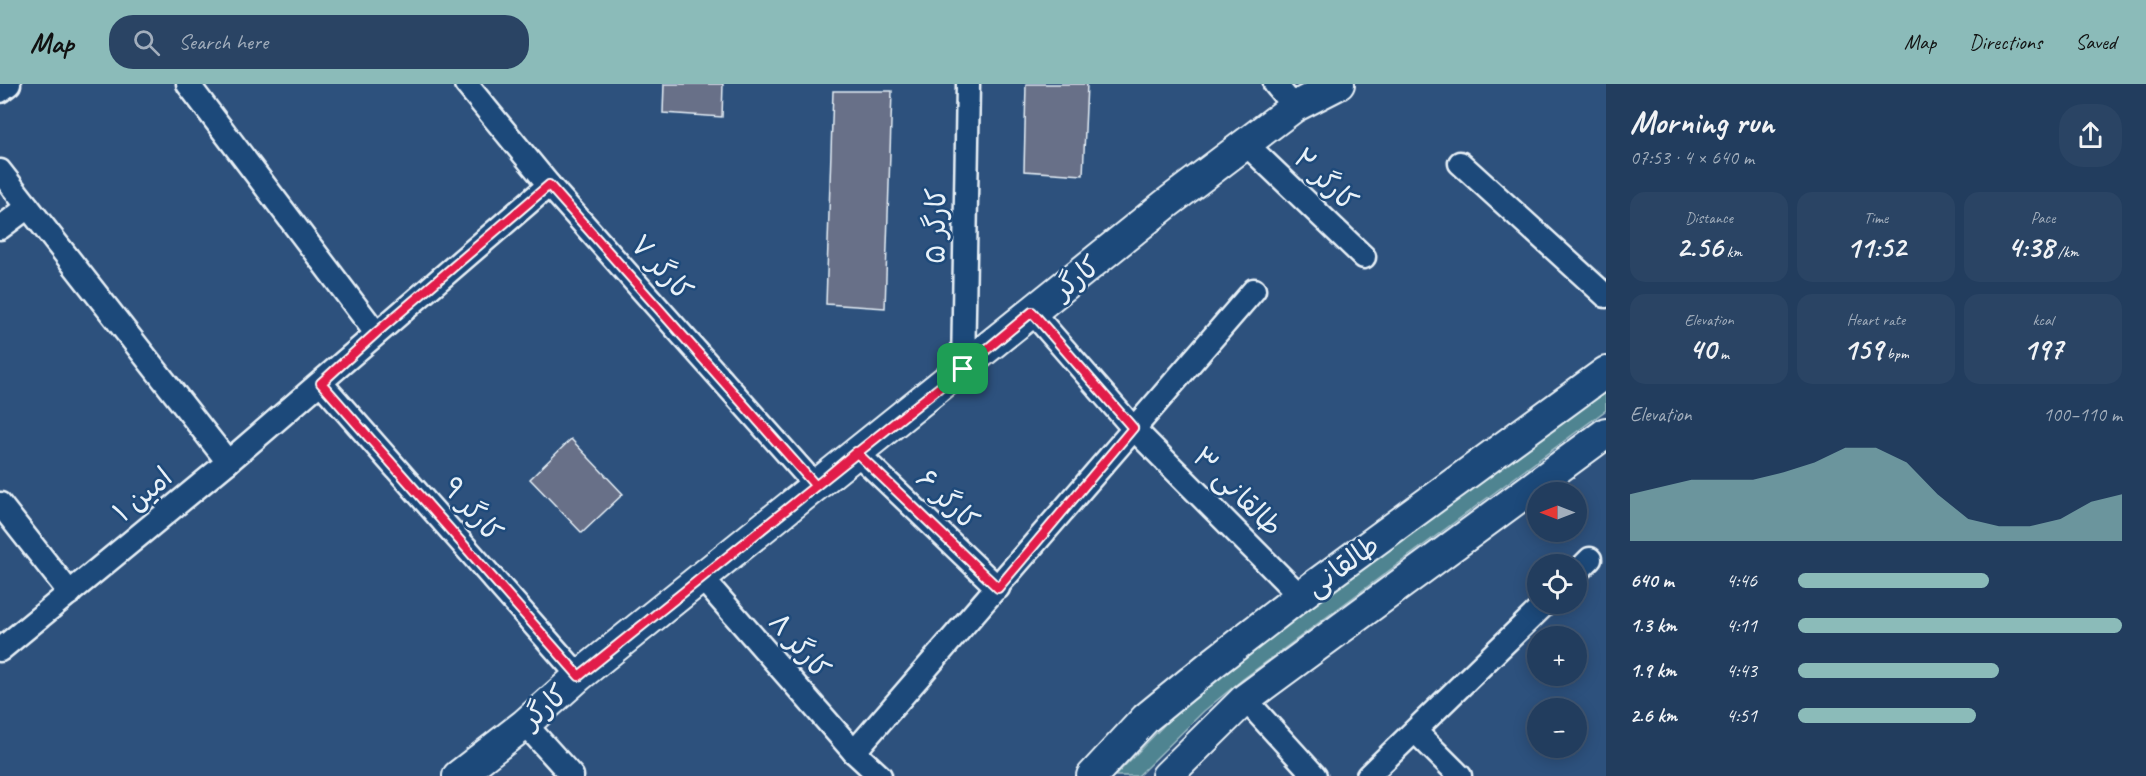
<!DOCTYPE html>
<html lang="en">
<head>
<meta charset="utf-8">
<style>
	:root { --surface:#223d5e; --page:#2a4464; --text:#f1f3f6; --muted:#a2aebc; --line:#3f5673; --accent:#8bbbb9 }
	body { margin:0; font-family:Caveat,"Playpen Sans Arabic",sans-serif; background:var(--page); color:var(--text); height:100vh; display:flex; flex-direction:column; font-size:22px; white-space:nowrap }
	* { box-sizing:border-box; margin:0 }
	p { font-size:20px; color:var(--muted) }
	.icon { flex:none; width:33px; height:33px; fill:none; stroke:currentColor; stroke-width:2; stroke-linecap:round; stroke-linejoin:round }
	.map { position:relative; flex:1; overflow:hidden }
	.sheet { display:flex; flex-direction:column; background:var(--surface); width:540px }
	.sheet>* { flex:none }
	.needle { width:39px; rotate:270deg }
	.fabs { position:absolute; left:1527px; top:398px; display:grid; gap:12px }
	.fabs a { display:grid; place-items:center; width:60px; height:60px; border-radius:50%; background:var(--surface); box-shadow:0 3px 15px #0003,0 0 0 2px var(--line); font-size:30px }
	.pin { position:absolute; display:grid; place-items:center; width:51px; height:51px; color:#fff; margin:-26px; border-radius:12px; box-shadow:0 3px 9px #0006 }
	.round { display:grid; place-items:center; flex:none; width:63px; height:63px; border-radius:24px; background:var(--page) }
	.head { display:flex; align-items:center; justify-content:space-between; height:102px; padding:0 24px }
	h1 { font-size:33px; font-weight:600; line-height:45px }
	.stats { display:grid; grid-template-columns:repeat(3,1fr); gap:9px; height:102px; padding:6px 24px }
	.stats div { display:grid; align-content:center; border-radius:15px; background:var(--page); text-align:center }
	.stats b { font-size:30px; font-weight:600 }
	.stats small { font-size:16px; font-weight:400 }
	.stats p { font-size:16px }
	.chart { height:168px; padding:12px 24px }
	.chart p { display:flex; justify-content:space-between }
	.chart svg { width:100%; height:108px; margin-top:6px; fill:var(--accent); opacity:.7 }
	ul { padding:0 24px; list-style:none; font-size:20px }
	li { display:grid; grid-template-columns:96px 72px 1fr; align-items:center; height:45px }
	li i { height:15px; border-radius:8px; background:var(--accent) }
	header { display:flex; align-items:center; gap:36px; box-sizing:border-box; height:84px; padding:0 30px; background:var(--accent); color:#111 }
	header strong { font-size:28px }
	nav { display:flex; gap:33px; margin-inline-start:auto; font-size:21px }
	.search { width:420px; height:54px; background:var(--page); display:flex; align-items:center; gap:15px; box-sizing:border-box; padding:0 21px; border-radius:24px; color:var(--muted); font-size:22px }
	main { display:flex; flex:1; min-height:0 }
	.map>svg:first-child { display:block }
	.green { fill:#508491; stroke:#9cbac4; stroke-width:1.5 }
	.building { fill:#676f88; stroke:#e8f1f8; stroke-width:1.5 }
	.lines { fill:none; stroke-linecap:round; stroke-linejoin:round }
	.minor-casing { stroke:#e8f1f8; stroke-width:27 }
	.major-casing { stroke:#e8f1f8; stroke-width:34 }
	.minor { stroke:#1f4a7a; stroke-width:22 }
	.major { stroke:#1f4a7a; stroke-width:30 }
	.route-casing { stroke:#fff; stroke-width:12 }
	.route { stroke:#e11d48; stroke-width:8 }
	.labels { text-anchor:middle; stroke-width:5; stroke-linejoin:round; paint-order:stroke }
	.street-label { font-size:28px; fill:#e8f1f8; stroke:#1f4a7a }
</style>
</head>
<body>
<header>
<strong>Map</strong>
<div class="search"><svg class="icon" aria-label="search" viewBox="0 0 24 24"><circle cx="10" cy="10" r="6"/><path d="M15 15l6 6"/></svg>Search here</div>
<nav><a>Map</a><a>Directions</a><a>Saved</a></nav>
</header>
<main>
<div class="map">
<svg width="1606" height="692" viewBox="0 0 1606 692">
	<rect width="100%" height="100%" fill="#2d517d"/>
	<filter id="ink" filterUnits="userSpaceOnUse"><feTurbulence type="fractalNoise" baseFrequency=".0167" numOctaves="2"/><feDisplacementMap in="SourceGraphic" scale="12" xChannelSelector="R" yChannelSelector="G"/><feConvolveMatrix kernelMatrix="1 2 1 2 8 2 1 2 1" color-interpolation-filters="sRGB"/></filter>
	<g filter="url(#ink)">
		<!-- green -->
		<polygon class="green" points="1606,301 1606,326 1243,595 1204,627 1138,692 1115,692 1192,612"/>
		<!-- building -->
		<g class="building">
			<polygon points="664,0 723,0 722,33 663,29"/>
			<polygon points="1026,0 1087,0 1083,91 1024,87"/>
			<polygon points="833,7 892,7 885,224 826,220"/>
			<polygon points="571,355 623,410 582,449 530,395"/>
		</g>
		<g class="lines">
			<!-- minor casing -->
			<g class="minor-casing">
				<g id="minor">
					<polyline points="188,0 376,249"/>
					<polyline points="466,0 549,101 816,402"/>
					<polyline points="1275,0 1294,23"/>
					<polyline points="0,7 9,0"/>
					<polyline points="1246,60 1364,173"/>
					<polyline points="1460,79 1606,212"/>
					<polyline points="0,87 228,378"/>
					<polyline points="0,144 28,123"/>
					<polyline points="1032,228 1133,344 1300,512"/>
					<polyline points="963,285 968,0"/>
					<polyline points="321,299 579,592"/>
					<polyline points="856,368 998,504"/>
					<polyline points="0,420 70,509"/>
					<polyline points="1576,489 1590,475"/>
					<polyline points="702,494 854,668 880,692"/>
					<polyline points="0,566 228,378 549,101"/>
					<polyline points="1245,615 1315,692"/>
					<polyline points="525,640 572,692"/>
					<polyline points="1415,647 1460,692"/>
					<path d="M854,668C988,515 1120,359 1254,206"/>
					<polyline points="1368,692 1546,519"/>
				</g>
			</g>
			<!-- major casing -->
			<g class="major-casing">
				<g id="major">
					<polyline points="458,692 525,640 579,592 1166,120 1294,23 1339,0"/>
					<polyline points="1092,692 1146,634 1212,580 1300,512 1606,288"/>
					<polyline points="1167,692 1245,615 1606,349"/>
				</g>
			</g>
			<!-- minor -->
			<use href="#minor" class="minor"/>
			<!-- major -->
			<use href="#major" class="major"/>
		</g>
	</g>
	<g class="lines" filter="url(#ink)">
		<!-- route casing -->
		<g class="route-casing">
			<path id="route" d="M963,285C834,386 707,490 579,592L321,299L376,249L549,101L816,402L856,368L998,504L1133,344L1032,228L963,285"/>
		</g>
		<!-- route -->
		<use href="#route" class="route"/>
	</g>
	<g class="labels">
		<!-- street labels -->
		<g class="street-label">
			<text transform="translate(1326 95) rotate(44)" y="10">کارگر ۲</text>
			<text transform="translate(935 142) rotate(-89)" y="10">کارگر ۵</text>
			<text transform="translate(662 183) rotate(48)" y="10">کارگر ۷</text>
			<text transform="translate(1076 193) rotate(-39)" y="10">کارگر</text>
			<text transform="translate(1238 407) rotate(45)" y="10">طالقانی ۳</text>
			<text transform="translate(142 410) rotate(-40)" y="10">امین ۱</text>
			<text transform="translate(948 415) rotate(44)" y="10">کارگر ۶</text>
			<text transform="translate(473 425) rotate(49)" y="10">کارگر ۹</text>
			<text transform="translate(1342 481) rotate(-36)" y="10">طالقانی</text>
			<text transform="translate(800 561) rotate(49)" y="10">کارگر ۸</text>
			<text transform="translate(544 622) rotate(-41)" y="10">کارگر</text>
		</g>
	</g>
</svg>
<div class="fabs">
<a><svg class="needle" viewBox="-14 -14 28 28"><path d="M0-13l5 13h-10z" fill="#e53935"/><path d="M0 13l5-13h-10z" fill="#a2aebc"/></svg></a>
<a><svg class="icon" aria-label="locate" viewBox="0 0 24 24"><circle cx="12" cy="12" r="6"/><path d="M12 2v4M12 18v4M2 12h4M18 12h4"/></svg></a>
<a>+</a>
<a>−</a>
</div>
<div class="pin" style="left:963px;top:285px;background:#1e9e55"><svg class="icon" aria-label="arrive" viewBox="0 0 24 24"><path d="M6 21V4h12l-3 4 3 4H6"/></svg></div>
</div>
<section class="sheet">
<div class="head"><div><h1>Morning run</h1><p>07:53 · 4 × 640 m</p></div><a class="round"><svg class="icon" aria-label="share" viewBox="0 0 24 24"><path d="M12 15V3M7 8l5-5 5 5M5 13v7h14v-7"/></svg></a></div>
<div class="stats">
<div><p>Distance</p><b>2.56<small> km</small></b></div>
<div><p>Time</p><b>11:52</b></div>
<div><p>Pace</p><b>4:38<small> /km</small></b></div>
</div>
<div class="stats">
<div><p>Elevation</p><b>40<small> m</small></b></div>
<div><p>Heart rate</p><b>159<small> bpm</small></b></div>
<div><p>kcal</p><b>197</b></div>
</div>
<div class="chart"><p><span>Elevation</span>100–110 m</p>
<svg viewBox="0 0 160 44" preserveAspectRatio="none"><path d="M0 44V25L10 22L20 19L30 19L40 19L50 16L60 12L70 6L80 6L90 12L100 25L110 35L120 38L130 38L140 35L150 28L160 25V44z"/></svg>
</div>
<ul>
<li><b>640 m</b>4:46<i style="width:59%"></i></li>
<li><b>1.3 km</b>4:11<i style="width:100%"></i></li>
<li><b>1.9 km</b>4:43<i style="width:62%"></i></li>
<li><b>2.6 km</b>4:51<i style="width:55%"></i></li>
</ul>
</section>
</main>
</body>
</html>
